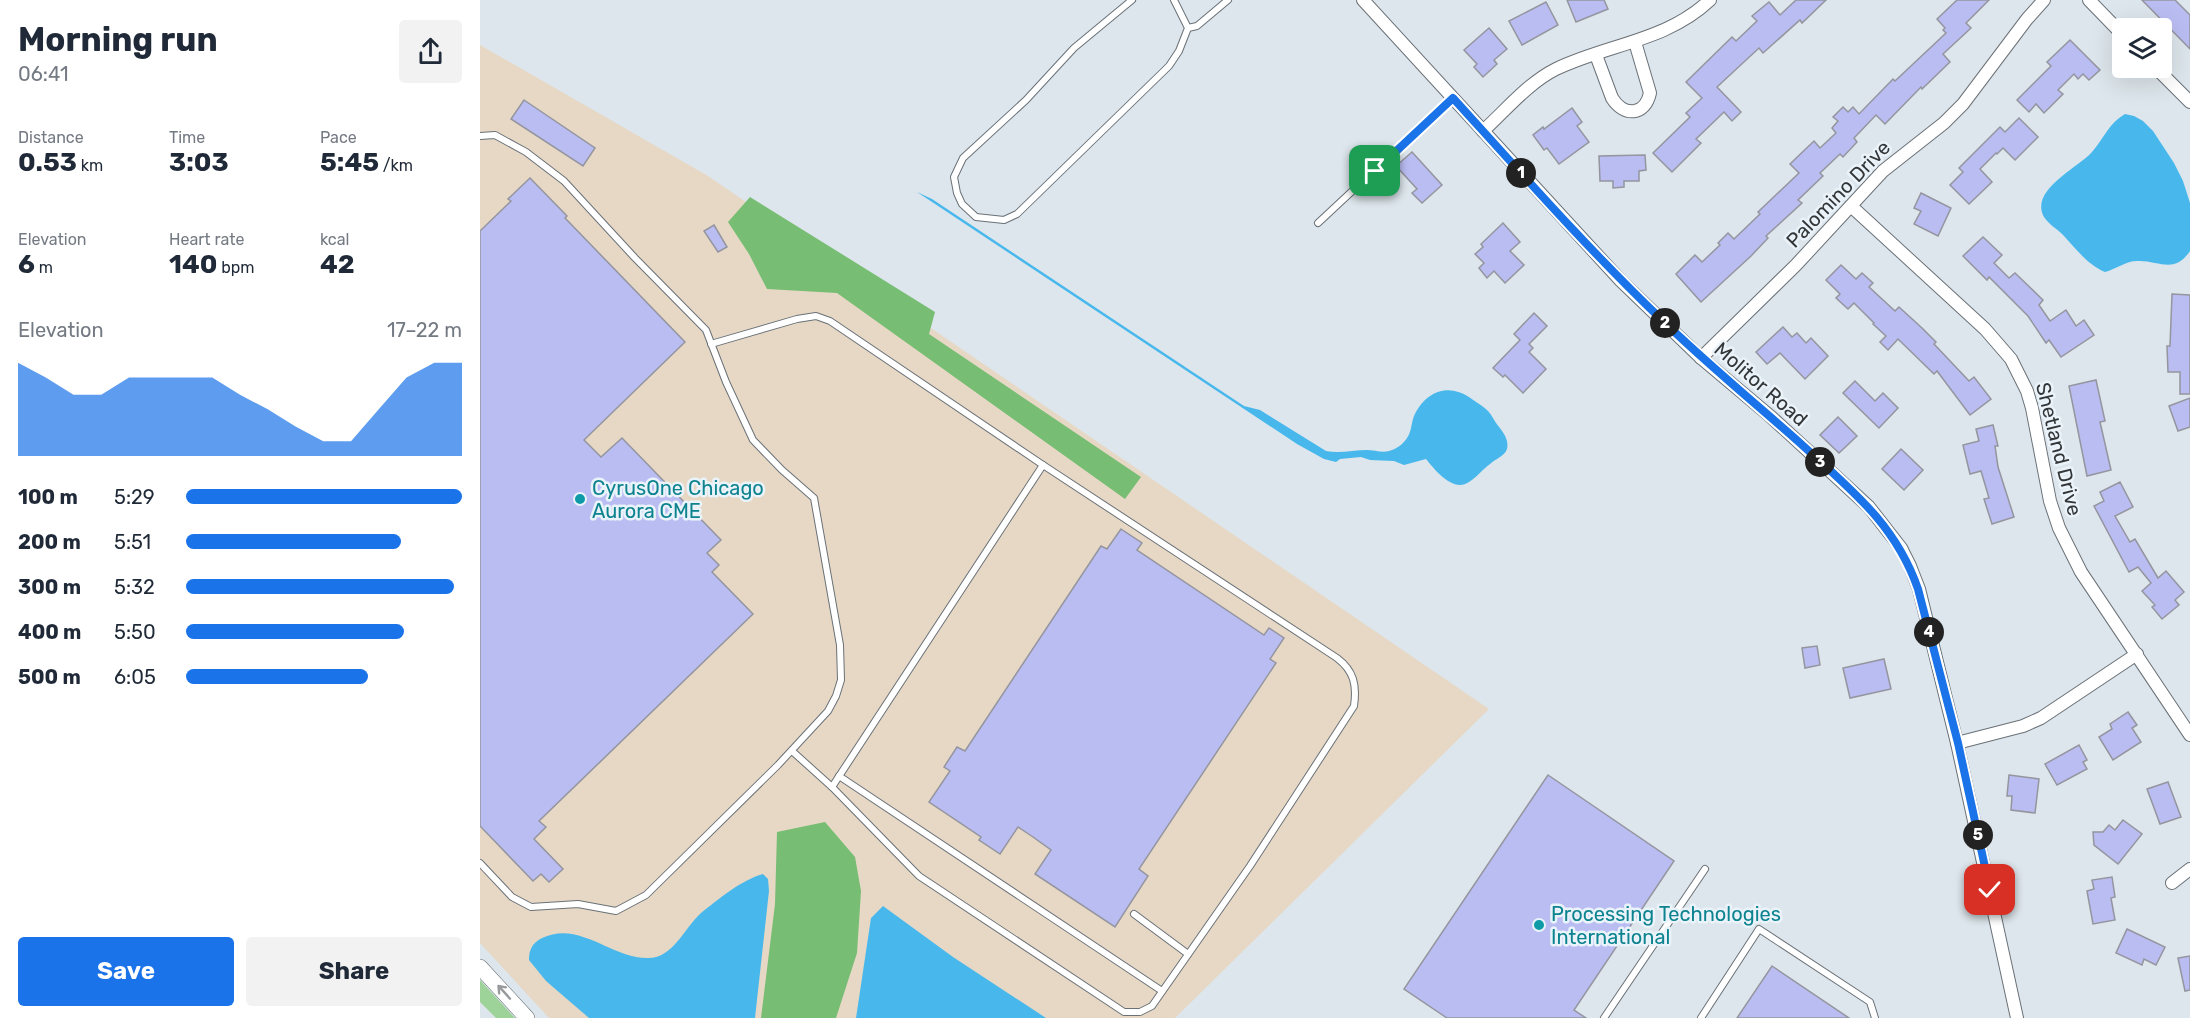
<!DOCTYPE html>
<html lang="en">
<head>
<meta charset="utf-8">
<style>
	:root { --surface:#fff; --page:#f2f2f3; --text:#1f2937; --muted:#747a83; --accent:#1a73e8 }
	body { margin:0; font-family:Rubik,sans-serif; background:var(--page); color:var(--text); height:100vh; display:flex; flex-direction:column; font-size:22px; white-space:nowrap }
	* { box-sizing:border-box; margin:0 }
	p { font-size:20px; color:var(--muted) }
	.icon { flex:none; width:33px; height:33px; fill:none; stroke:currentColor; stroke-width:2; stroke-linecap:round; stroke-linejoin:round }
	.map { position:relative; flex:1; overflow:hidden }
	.details { display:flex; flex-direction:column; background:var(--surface); width:480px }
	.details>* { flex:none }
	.tools { position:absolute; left:1632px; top:18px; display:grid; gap:12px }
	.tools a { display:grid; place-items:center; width:60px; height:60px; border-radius:6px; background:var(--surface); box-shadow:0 6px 24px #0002; font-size:30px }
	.pin { position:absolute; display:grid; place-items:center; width:51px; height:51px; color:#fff; margin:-26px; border-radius:12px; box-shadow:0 3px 9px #0006 }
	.km { position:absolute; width:30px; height:30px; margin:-15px; border-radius:50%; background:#222; color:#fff; font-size:16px; line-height:30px; text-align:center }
	.round { display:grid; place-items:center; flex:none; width:63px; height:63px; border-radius:6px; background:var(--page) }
	.head { display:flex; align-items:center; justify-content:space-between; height:102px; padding:0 18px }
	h1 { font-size:33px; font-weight:700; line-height:45px }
	.figures { display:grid; grid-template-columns:repeat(3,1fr); gap:9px; height:102px; padding:6px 18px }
	.figures div { display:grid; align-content:center }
	.figures b { font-size:26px; font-weight:700 }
	.figures small { font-size:16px; font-weight:400 }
	.figures p { font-size:16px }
	.chart { height:168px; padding:12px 18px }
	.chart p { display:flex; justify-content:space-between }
	.chart svg { width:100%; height:108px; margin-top:6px; fill:var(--accent); opacity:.7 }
	.action { display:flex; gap:12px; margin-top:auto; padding:12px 18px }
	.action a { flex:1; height:69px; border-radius:6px; background:var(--accent); color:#fff; font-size:24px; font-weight:700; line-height:69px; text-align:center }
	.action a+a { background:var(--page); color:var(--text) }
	ul { padding:0 18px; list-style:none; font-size:20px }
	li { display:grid; grid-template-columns:96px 72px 1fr; align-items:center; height:45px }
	li i { height:15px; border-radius:8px; background:var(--accent) }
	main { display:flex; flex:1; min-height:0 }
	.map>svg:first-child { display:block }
	.industrial { fill:#e6d8c5 }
	.green { fill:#9dd299 }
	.forest { fill:#77bd73 }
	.water { fill:#48b8ec }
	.building { fill:#babdf2; stroke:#94959e; stroke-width:1.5 }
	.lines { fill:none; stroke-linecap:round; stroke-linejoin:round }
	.service-casing { stroke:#6a7177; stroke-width:8 }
	.minor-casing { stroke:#6a7177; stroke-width:14 }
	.tertiary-casing { stroke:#6a7177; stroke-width:16 }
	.service { stroke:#fff; stroke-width:6 }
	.minor { stroke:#fff; stroke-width:12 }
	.tertiary { stroke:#fff; stroke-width:15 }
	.oneway { stroke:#999a9c }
	.route-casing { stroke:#fff; stroke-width:12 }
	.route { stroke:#1a73e8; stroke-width:8 }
	.culture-dot { fill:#0f9aa8; stroke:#eaf3f9; stroke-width:2 }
	.labels { text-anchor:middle; stroke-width:5; stroke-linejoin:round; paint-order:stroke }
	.street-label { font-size:20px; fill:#333638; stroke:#eaf3f9 }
	.culture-label { font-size:20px; fill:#0d838f; stroke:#eaf3f9; text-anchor:start }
</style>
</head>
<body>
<main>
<section class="details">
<div class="head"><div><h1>Morning run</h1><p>06:41</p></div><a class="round"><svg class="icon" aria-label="share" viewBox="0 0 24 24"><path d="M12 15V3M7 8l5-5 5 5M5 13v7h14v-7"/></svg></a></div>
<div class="figures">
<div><p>Distance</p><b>0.53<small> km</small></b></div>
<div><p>Time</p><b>3:03</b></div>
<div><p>Pace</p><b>5:45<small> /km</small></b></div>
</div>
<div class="figures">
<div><p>Elevation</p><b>6<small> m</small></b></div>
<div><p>Heart rate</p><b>140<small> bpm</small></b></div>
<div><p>kcal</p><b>42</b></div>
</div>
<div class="chart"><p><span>Elevation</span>17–22 m</p>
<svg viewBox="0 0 160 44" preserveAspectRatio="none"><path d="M0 44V6L10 12L20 19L30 19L40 12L50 12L60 12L70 12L80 19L90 25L100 32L110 38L120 38L130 25L140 12L150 6L160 6V44z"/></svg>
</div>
<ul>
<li><b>100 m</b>5:29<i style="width:100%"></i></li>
<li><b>200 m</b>5:51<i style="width:78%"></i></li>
<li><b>300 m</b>5:32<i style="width:97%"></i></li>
<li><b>400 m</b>5:50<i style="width:79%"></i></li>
<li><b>500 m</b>6:05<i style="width:66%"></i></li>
</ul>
<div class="action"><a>Save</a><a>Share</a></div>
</section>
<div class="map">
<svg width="1710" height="1018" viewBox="0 0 1710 1018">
	<rect width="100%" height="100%" fill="#dde6ec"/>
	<!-- industrial -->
	<polygon class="industrial" points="0,45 228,176 1009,709 695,1018 69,1018 0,943"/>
	<!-- green -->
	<polygon class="green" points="0,980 35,1018 16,1018 0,1002"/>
	<!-- forest -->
	<g class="forest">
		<polygon points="270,197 455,312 449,334 661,477 645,499 357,293 287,289 269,254 248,222"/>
		<polygon points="345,822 375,857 381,891 377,953 356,1018 281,1018 295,904 297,832"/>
	</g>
	<!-- water -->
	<g class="water">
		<path d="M1645,114L1654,116L1663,121L1673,131L1694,163L1703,181L1710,203V251C1694,275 1679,260 1657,261C1646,261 1636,269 1625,272C1608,265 1596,249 1584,236C1578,229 1569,225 1564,217C1549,190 1598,168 1612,152C1624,138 1629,123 1645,114Z"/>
		<path d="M437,192L452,199L764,406L780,410L846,451C860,454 873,450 887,450C894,450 902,453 909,451C917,449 923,444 927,438C932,431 931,423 934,416C944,393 967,382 989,397C997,403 1008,408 1013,418C1018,428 1030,436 1027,449C1025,456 1015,459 1010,464C1003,469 997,477 989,482C973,493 955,470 946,459L924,465L914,461L890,460L881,457L860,459L856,462L844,459L817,444Z"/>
		<path d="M283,874L288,879L289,891L275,1018H109L66,981L49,960C49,950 52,943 62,938C99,920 131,958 167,958C193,959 204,928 221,913C239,899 261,880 283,874Z"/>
		<polygon points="403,906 473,957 566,1018 376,1018 391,918"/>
	</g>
	<!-- building -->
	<g class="building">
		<polygon points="1087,0 1124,0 1128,9 1096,22"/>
		<polygon points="1316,0 1346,0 1322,23 1320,20 1283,53 1279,48 1237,87 1261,112 1252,121 1244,112 1216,139 1221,143 1192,172 1173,153 1210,117 1206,113 1222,98 1206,82 1252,37 1256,41 1277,21 1272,16 1289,2 1300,15"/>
		<polygon points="1477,0 1509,0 1486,23 1491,28 1463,54 1470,62 1442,89 1441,87 1405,124 1396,115 1374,138 1377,142 1363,157 1360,154 1340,173 1343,176 1318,200 1322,203 1286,236 1288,238 1271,256 1221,302 1196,274 1215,255 1222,262 1240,245 1238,243 1248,233 1254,239 1280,214 1278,212 1319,173 1310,164 1334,141 1340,148 1356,133 1352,128 1358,121 1353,117 1363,107 1368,112 1373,107 1379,114 1413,79 1415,81 1466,33 1463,30 1465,28 1457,19"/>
		<polygon points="1662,0 1695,0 1710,15 1710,49"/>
		<polygon points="1066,2 1078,25 1042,45 1029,21"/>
		<polygon points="1009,28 1027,49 1014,60 1017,64 1003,77 994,67 997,64 984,50"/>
		<polygon points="1590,40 1620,70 1609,80 1603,74 1598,79 1594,74 1578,90 1583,94 1564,113 1556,104 1549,112 1537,100 1571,66 1567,62"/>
		<polygon points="44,100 115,148 103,166 31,119"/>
		<polygon points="1092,108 1102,122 1097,126 1109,142 1079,164 1067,148 1064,150 1053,135 1063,127 1064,129"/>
		<polygon points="1539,118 1558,137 1535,160 1523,148 1517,154 1516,153 1500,169 1512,182 1489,204 1470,185 1483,172 1479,168 1520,127 1525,132"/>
		<polygon points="932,152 962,185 942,203 932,193 937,189 916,166"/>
		<polygon points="1165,155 1166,170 1159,171 1159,181 1144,181 1144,187 1133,188 1133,181 1120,181 1119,156"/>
		<polygon points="50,178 87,216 85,218 205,342 104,440 121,457 142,438 241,540 227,553 239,565 232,572 273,614 59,821 66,827 54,839 83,869 69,882 61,874 53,881 0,826 0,231 31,201 28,199"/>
		<polygon points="1441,193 1471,208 1458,236 1434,224 1441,211 1434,208"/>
		<polygon points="1023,223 1040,242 1030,251 1044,265 1025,283 1014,271 1007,278 999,268 1004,263 995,254 1003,247 1001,244"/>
		<polygon points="234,225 247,247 238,252 224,231"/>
		<polygon points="1503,237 1522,255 1514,263 1529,278 1535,273 1563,300 1559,305 1570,321 1586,310 1596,326 1604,320 1614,335 1581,357 1569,340 1566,343 1548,316 1509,277 1507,280 1483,256"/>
		<polygon points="1361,265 1376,279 1382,273 1393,283 1389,287 1415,311 1419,307 1442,328 1456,342 1454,344 1489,381 1494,377 1511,399 1490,415 1457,371 1454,374 1418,339 1408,350 1400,342 1406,336 1393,324 1394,323 1374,303 1368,309 1356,298 1360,294 1346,280"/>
		<polygon points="1692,294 1710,295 1710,394 1700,394 1700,372 1688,372 1687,346 1690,346"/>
		<polygon points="1054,313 1067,326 1049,344 1053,348 1049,352 1066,369 1043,393 1025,375 1023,377 1013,368 1040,340 1034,334"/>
		<polygon points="1303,327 1312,337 1317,333 1326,343 1331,338 1348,356 1325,379 1300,353 1287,364 1276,352"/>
		<polygon points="1616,380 1625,421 1620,422 1631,470 1607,476 1589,386"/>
		<polygon points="1375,381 1395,401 1403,393 1418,408 1399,428 1363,393"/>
		<polygon points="1710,398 1710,427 1698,431 1689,406"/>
		<polygon points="1358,417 1377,436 1359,453 1340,435"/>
		<polygon points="1513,425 1518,446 1515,446 1518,467 1534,517 1512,524 1504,499 1509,498 1501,471 1490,474 1483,445 1499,441 1496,429"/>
		<polygon points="1421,449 1443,470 1424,490 1402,469"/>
		<polygon points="1640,482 1653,507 1635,516 1650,542 1655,539 1678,578 1686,571 1704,592 1695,600 1699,605 1682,619 1672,607 1675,605 1662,591 1671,583 1658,567 1649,572 1614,506 1624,501 1620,492"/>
		<polygon points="641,529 662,543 657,550 784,635 789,628 804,638 790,659 796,663 659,869 668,876 635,927 555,874 571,850 553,837 538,827 520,854 499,840 501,837 449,802 470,771 464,767 477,747 485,751 621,546 627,549"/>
		<polygon points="1337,646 1340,665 1325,668 1322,648"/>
		<polygon points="1404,659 1411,689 1370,698 1363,668"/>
		<polygon points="1648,712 1657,725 1652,728 1661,742 1633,760 1619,737 1632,729 1630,724"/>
		<polygon points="1599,745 1607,760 1603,762 1607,769 1577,785 1565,764"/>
		<polygon points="1068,775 1194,861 1094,1010 1106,1018 967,1018 924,989"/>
		<polygon points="1529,775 1559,779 1555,813 1531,810 1532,796 1527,796"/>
		<polygon points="1688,782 1701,817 1680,824 1667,789"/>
		<polygon points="1643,820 1662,834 1638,864 1614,845 1613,832 1623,832 1629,825 1635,830"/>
		<polygon points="1632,877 1635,897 1631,898 1635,920 1613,924 1607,891 1614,889 1612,880"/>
		<polygon points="1647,929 1685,947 1676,965 1664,959 1662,965 1636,953"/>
		<polygon points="1710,956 1710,990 1705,991 1698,958"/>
		<polygon points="1292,966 1369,1018 1257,1018"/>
	</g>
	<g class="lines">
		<!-- service casing -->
		<g class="service-casing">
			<g id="service">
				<polyline points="652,0 594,48 546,100 483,158 474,177 477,193 482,204 496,217 524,220 537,214 689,66 699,51 708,28 694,0"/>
				<polyline points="708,28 717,26 748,0"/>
				<polyline points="0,136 15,135 46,152 84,181 155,258 226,330 246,382 273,440 302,470 334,498 360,645 361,680 356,696 348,711 298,765 166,895 136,911 98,904 51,907 32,897 0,863"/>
				<polyline points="838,223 972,98"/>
				<path d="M231,344L317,319L336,316L350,321L563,465L857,658C874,671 877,685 874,706L770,866L672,1006L660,1012H644L439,876L352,787L312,751"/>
				<polyline points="359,776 682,991"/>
				<polyline points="352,787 563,465"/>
				<polyline points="654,914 708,954"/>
				<polyline points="1124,1018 1225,869"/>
				<polyline points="1221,1018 1279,929 1390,1002 1395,1018"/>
			</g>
		</g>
		<!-- minor casing -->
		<g class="minor-casing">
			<g id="minor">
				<polyline points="883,0 1141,281 1221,358 1290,416 1389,507 1421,548 1430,566 1439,589 1477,743 1537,1018"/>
				<polyline points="1609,0 1642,34"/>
				<path d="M1116,55L1132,98C1144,117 1165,116 1170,93L1155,42"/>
				<polyline points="1676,68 1710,102"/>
				<path d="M1003,131C1026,110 1048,83 1076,69C1128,44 1187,41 1230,0"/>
				<polyline points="1371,206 1505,329 1531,359 1547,391 1552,408 1570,501 1579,528 1601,572 1710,735"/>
				<polyline points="1221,358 1316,265 1403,171 1464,123 1483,104 1547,19 1564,0"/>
				<polyline points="1477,743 1543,726 1561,718 1657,654"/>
				<polyline points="1692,883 1710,869"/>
			</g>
		</g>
		<!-- tertiary casing -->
		<g class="tertiary-casing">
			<polyline id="tertiary" points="0,967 47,1018"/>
		</g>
		<!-- service -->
		<use href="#service" class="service"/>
		<!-- minor -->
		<use href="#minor" class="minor"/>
		<!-- tertiary -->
		<use href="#tertiary" class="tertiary"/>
	</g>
	<!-- one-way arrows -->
	<defs><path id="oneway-shaft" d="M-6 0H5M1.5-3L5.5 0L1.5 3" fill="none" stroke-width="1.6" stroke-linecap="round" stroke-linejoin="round" transform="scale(1.5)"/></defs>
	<use class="oneway" href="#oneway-shaft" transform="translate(24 992) rotate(-132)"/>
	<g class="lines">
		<!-- route casing -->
		<g class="route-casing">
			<path id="route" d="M895,171L973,98C1041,173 1108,249 1181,319C1226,363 1274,402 1320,443C1370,489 1415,523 1438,589L1478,743L1510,890"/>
		</g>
		<!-- route -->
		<use href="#route" class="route"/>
	</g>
	<!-- markers -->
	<g class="culture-dot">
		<circle cx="100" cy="499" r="6"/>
		<circle cx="1059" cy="925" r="6"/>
	</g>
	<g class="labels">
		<!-- street labels -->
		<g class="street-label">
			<text transform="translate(1358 194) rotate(-46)" y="7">Palomino Drive</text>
			<text transform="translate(1281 384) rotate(41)" y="7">Molitor Road</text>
			<text transform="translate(1579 449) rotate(76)" y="7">Shetland Drive</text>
		</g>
		<!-- culture labels -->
		<g class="culture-label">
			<text x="112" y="495">CyrusOne Chicago<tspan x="112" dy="23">Aurora CME</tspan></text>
			<text x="1071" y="921">Processing Technologies<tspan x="1071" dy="23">International</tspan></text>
		</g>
	</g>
</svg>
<div class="tools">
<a><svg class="icon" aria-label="layers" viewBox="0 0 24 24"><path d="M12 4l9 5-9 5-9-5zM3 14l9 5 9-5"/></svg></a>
</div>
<div class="pin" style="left:895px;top:171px;background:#1e9e55"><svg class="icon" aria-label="arrive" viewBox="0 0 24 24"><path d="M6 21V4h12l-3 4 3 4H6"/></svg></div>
<div class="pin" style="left:1510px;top:890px;background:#d93025"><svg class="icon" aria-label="check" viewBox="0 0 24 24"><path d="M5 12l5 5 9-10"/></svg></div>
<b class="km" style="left:1041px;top:173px">1</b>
<b class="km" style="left:1185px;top:323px">2</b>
<b class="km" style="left:1340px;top:462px">3</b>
<b class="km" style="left:1449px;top:632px">4</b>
<b class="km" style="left:1498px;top:835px">5</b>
</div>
</main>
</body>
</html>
